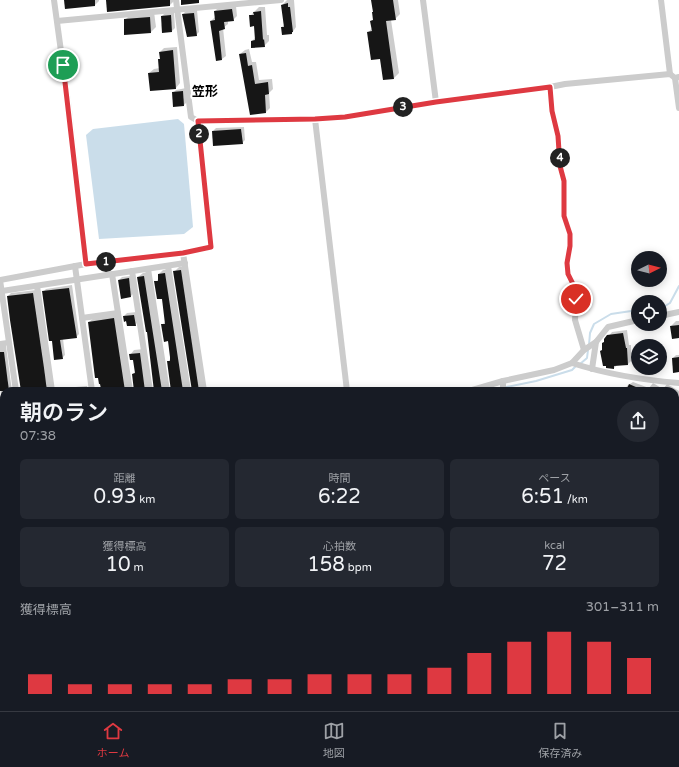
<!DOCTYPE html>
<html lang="ja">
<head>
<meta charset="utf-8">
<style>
	:root { --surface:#171b24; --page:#242831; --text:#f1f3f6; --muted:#9ea1a6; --line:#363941; --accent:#de3941 }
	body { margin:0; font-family:"Varela Round","Noto Sans JP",sans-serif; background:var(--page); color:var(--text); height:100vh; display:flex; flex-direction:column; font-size:15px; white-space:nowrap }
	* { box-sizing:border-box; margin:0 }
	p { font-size:13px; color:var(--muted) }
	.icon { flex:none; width:22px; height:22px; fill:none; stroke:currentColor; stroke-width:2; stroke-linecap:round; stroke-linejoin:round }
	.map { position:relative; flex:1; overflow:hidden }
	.panel { position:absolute; left:0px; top:387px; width:679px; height:324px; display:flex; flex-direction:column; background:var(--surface); border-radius:12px 12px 0 0; box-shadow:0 2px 10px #0003 }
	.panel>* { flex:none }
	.needle { width:26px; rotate:84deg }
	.fabs { position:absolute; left:631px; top:251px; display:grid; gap:8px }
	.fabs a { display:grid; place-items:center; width:36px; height:36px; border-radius:50%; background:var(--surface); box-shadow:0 2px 10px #0003; font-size:20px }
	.pin { position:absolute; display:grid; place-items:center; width:34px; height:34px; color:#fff; margin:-17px; border:2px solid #fff; border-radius:50%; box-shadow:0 1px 4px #0007 }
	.km { position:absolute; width:20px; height:20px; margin:-10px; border-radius:50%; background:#222; color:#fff; font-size:11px; line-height:20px; text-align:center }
	.round { display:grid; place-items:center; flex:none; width:42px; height:42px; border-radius:21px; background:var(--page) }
	.head { display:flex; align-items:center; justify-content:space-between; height:68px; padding:0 20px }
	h1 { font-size:22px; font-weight:600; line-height:30px }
	.figures { display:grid; grid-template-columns:repeat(3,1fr); gap:6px; height:68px; padding:4px 20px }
	.figures div { display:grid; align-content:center; border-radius:6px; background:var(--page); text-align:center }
	.figures b { font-size:20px; font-weight:600 }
	.figures small { font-size:11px; font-weight:400 }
	.figures p { font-size:11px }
	.chart { height:112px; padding:8px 20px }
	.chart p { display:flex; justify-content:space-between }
	.chart svg { width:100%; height:72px; margin-top:4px; stroke:var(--accent); stroke-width:6 }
	.dock { display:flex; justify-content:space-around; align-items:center; height:56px; border-top:1px solid var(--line); background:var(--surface); font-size:11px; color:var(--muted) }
	.dock a { display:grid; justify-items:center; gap:2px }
	.dock .on { color:var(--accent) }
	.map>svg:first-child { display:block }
	.green { fill:#e5ebdd }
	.water { fill:#caddea }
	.shadow { fill:#0003 }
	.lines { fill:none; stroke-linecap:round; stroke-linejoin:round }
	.stream { stroke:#caddea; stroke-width:2 }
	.building { fill:#161616 }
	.street { stroke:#ccc; stroke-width:6 }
	.route-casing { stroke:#fff; stroke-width:8 }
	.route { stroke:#de3941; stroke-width:5 }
	.labels { text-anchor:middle; stroke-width:4; stroke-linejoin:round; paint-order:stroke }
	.neighbourhood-label { font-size:13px; font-weight:bold; fill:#000; stroke:#fff }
</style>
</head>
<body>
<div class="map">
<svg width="679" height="711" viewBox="0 0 679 711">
	<rect width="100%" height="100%" fill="#fff"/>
	<!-- green -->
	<g class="green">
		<polygon points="679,630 679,662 675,662 675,636"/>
		<polygon points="393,707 437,707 435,711 387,711"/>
	</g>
	<!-- water -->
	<g class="water">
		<polygon points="178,119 184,124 193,227 184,234 99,239 86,135 93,129"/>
		<polygon points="679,565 679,617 675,622 675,569"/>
		<polygon points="566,707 605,707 602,711 562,711"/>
	</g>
	<!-- shadow -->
	<g class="shadow">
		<polygon points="65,0 99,0 99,1 95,5 66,7"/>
		<polygon points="107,0 174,0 174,1 170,5"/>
		<polygon points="287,0 294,0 296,27 292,33 282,27 284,25 282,5"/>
		<polygon points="372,0 398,0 400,14 395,19 391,20 399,73 394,78 384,79 380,58 368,33 372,28 371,21 374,19"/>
		<polygon points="236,6 237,16 233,20 228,21 228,24 223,28 226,56 222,59 211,21 215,17 215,11 219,7"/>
		<polygon points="259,7 265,7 267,35 269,35 269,41 264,46 252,41 256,37 255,25 250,16"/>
		<polygon points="197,10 199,32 196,35 183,14 186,11"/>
		<polygon points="154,12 156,27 151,32 125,34 125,20 130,15"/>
		<polygon points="174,12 175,28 172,31 162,16 165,13"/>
		<polygon points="177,47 180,83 176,88 149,73 154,69 160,68 160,52 164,48"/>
		<polygon points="249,49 252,62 256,62 259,80 272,79 273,89 269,93 270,108 266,112 240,54 245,50"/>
		<polygon points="186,88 187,102 184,105 174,106 173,93 176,90"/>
		<polygon points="244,127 245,140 242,143 213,131 216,128"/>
		<polygon points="185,266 203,391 193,391 174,272 179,267"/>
		<polygon points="169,269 188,387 191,391 172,391 168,362 171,358 169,340 162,325 166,321 162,297 156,282 159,278 159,274 163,270"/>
		<polygon points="149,272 167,387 170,391 155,391 148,331 138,277 143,273"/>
		<polygon points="131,276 134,293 131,296 119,280 122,277"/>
		<polygon points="72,285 79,334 76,337 63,339 65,355 62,358 52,340 43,292 46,289"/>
		<polygon points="36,290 51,391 22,391 8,296 11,293"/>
		<polygon points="137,312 138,322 135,325 124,316 127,313"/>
		<polygon points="118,314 130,389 135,391 101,391 89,322 94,318"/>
		<polygon points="676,321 679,321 679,337 671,326"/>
		<polygon points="627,330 629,345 631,345 631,361 628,364 617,365 614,368 603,349 603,343 612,332"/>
		<polygon points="7,340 8,344 6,346 12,391 4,391 4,414 0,387 0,341"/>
		<polygon points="144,349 150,388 154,391 136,391 133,374 135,372 134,359 130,355 134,350"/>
		<polygon points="676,355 679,355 679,371 673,358"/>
		<polygon points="633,382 649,388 653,383 663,389 667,384 679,391 679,417 677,416 675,418 675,391 625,391 627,386"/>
		<polygon points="87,386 88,391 61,391 64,388"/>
		<polygon points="679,439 679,445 676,444"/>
	</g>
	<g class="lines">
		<!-- stream -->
		<g class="stream">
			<polyline points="660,309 670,303 679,286"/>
			<polyline points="589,345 590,333 594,324 611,314 638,310"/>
			<polyline points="580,364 587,358 588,350"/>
			<polyline points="487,391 536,381 572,370 576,366"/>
			<polyline points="203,711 209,707"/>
		</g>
	</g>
	<!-- building -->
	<g class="building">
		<polygon points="64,0 95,0 95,6 65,9"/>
		<polygon points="106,0 170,0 170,6 107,12"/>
		<polygon points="181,0 199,0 199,3 181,5"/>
		<polygon points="371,0 393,0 396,20 386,21 394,79 383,80 380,59 371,60 367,32 372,31 370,21 373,20 372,12 373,12"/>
		<polygon points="288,3 288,7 290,7 293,32 292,32 292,34 282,35 281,27 284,27 281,5"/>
		<polygon points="232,9 234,21 224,22 225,29 219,31 222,60 216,61 210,21 215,20 214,11"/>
		<polygon points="261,11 263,40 264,39 265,47 251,48 251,41 255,40 254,26 250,27 249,15 254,15 253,12"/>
		<polygon points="194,13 197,36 187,37 182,14"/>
		<polygon points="171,15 172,32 162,33 161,16"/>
		<polygon points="150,17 151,33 124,35 124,19"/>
		<polygon points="173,50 176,89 150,91 148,73 159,72 158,59 160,59 159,52"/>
		<polygon points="246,53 248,66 252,65 255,84 268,82 269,94 265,95 266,113 250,115 239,54"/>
		<polygon points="183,91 184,106 173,107 172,92"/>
		<polygon points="241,129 243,144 213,146 212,131"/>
		<polygon points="181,270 199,391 192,391 173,271"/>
		<polygon points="165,273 183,391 171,391 167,361 170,361 170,357 168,341 164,342 161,324 165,324 162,299 157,299 154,281 158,281 158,274"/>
		<polygon points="144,276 162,391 154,391 147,332 146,332 137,277"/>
		<polygon points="129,278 131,297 121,299 118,280"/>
		<polygon points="69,288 77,338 60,340 63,359 54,360 52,341 49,341 42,291"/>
		<polygon points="33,293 44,368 47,391 21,391 10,320 7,296"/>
		<polygon points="134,315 136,326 127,326 126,321 124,322 123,316"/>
		<polygon points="114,318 125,391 118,391 118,388 103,390 103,388 101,388 100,384 99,384 98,378 95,378 88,322"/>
		<polygon points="679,325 679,338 672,339 670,326"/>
		<polygon points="623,333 626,348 627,348 628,365 614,366 614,369 606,368 606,366 603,366 600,351 602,350 602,343 604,342 604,339 607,335"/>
		<polygon points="0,352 4,352 9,391 0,391"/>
		<polygon points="140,353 145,391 134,391 132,374 135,373 133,360 130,360 129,354"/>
		<polygon points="679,357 679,372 673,373 672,358"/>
		<polygon points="629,384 645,391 626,391"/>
	</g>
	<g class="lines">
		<!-- street -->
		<g class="street">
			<polyline points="54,0 69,110 86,264"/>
			<polyline points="176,0 191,117 198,121 315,119 345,117 436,102 550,87 565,84 670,74 675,78 679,77"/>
			<polyline points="423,0 436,102"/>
			<polyline points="661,0 670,74"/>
			<polyline points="57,21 281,0"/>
			<polyline points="675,78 679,108"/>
			<polyline points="550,87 552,111 558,136 560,166 564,181 564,216 570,234 570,246 567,263 568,275 575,288 576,299 575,320 584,350"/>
			<polyline points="315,119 347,391"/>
			<polyline points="183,253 204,391"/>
			<polyline points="75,266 92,391"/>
			<polyline points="168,266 188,391"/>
			<polyline points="148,269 167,391"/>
			<polyline points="132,271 150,391"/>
			<polyline points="112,274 130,391"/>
			<polyline points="0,280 86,264 183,253 211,247 198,121"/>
			<polyline points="0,280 16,391"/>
			<polyline points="37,286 52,391"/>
			<polyline points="2,291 185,263"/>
			<polyline points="660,316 679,312"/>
			<polyline points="82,318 118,313"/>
			<path d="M572,363C606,374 643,380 679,383"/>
			<polyline points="592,369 596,342 608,327 638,320"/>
			<polyline points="469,391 503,381 554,370 572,363 584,350 596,342"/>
			<polyline points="503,391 503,381"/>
			<polyline points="2,431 4,430"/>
			<polyline points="675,552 679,548"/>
			<polyline points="0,636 4,635"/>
			<polyline points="675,664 679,664"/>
			<polyline points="169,707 171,711"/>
			<polyline points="196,711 201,707"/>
			<polyline points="546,711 550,707"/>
		</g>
	</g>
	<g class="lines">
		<!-- route casing -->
		<g class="route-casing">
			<polyline id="route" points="63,65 86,264 183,253 211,247 198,121 315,119 345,117 436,102 550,87 552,111 558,136 560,166 564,181 564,216 570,234 570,246 567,263 568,274 575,288 576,299"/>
		</g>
		<!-- route -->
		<use href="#route" class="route"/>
	</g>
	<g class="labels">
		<!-- neighbourhood labels -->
		<g class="neighbourhood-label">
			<text x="205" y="96">笠形</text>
		</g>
	</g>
</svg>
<div class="fabs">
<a><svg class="needle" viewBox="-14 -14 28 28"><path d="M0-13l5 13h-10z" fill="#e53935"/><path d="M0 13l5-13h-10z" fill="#9ea1a6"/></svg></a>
<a><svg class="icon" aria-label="locate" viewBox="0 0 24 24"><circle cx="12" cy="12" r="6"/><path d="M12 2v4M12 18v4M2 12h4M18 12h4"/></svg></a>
<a><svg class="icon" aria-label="layers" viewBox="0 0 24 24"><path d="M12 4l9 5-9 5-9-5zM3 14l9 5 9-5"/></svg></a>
</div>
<div class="pin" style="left:63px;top:65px;background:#1e9e55"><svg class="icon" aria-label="arrive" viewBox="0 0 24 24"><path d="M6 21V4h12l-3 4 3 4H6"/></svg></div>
<div class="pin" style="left:576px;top:299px;background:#d93025"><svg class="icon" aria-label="check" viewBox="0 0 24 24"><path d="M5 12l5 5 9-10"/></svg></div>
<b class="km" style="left:106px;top:262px">1</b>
<b class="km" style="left:199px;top:134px">2</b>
<b class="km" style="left:403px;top:107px">3</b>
<b class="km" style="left:560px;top:158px">4</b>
<section class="panel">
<div class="head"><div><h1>朝のラン</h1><p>07:38</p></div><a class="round"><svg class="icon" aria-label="share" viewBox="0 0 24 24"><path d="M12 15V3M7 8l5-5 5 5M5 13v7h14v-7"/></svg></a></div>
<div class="figures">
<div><p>距離</p><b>0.93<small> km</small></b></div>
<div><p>時間</p><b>6:22</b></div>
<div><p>ペース</p><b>6:51<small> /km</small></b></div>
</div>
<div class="figures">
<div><p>獲得標高</p><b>10<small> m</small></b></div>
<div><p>心拍数</p><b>158<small> bpm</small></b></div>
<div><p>kcal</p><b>72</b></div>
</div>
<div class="chart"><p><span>獲得標高</span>301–311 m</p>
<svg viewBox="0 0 160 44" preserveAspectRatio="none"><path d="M5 44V32M15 44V38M25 44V38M35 44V38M45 44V38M55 44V35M65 44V35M75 44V32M85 44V32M95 44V32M105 44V28M115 44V19M125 44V12M135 44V6M145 44V12M155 44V22"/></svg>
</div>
</section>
</div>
<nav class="dock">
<a class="on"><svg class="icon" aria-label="home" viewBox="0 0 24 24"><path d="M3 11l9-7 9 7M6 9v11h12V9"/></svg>ホーム</a>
<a><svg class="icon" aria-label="map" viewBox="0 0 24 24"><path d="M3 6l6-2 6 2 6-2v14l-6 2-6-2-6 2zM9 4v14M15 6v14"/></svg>地図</a>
<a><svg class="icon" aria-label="saved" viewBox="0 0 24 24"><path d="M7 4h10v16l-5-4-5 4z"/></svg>保存済み</a>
</nav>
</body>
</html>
